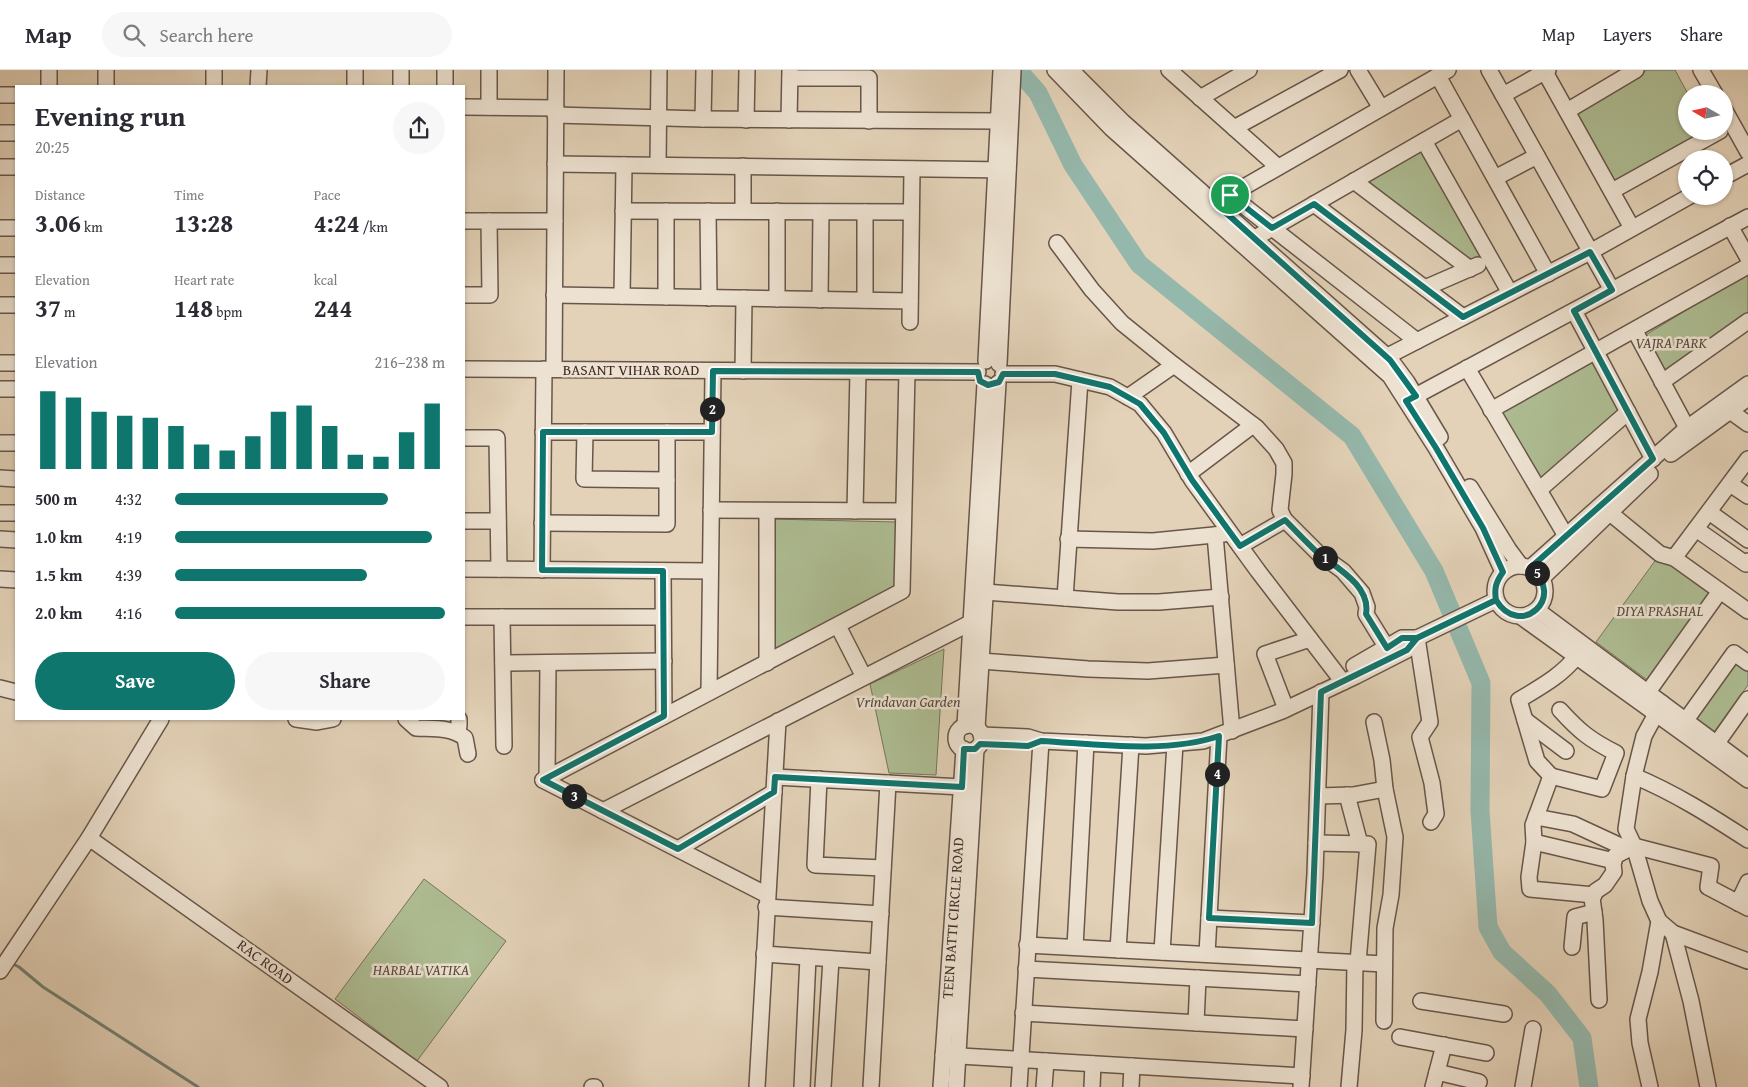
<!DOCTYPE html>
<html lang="en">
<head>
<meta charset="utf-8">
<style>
	:root { --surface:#fff; --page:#f7f7f7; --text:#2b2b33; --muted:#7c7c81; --line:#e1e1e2; --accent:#0f766e }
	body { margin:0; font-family:"Gentium Book Plus",serif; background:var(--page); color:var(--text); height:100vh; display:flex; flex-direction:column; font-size:19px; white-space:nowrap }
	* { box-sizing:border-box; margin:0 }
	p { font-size:16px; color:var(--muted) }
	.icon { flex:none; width:28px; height:28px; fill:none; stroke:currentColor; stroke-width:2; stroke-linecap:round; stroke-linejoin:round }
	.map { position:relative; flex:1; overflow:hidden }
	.panel { position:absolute; left:15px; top:15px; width:450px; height:635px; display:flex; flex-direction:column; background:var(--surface); border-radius:0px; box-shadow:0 1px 4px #0004 }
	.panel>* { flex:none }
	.needle { width:32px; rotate:279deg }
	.tools { position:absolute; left:1678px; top:15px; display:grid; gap:10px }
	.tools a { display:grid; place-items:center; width:55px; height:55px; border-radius:50%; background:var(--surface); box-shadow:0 1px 4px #0004; font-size:25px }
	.pin { position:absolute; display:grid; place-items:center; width:42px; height:42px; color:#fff; margin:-21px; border:2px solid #fff; border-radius:50%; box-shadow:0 1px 5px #0007 }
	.km { position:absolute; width:25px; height:25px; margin:-12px; border-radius:50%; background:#222; color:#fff; font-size:14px; line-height:25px; text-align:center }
	.round { display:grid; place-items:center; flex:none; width:52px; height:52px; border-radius:26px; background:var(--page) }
	.overview { display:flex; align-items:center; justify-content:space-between; height:85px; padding:0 20px }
	h1 { font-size:28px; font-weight:700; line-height:38px }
	.figures { display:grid; grid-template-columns:repeat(3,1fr); gap:8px; height:85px; padding:5px 20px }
	.figures div { display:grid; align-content:center }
	.figures b { font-size:25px; font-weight:700 }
	.figures small { font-size:14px; font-weight:400 }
	.figures p { font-size:14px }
	.chart { height:140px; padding:10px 20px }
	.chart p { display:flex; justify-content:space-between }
	.chart svg { width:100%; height:90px; margin-top:5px; stroke:var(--accent); stroke-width:6 }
	.cta { display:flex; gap:10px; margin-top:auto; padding:10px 20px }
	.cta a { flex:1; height:58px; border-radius:30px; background:var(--accent); color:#fff; font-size:20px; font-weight:700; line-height:58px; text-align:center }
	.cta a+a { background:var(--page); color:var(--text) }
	ul { padding:0 20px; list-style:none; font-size:16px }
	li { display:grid; grid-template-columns:80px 60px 1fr; align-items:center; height:38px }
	li i { height:12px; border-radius:6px; background:var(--accent) }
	header { display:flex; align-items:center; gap:30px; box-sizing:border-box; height:70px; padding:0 25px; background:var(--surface); border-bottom:1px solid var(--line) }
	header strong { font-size:24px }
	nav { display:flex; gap:28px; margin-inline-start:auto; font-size:18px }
	.search { width:350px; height:45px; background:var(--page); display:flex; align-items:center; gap:12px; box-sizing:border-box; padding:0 18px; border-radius:28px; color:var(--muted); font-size:19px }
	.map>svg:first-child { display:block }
	.green { fill:#aebd93; stroke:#76755c }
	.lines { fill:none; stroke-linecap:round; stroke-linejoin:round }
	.stream { stroke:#738076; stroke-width:3 }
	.river { stroke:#95b8ac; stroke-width:19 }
	.minor-casing { stroke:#68564a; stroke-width:18 }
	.minor { stroke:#ede2d1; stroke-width:15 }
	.route-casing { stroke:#fff; stroke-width:10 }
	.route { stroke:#0f766e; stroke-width:6 }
	.labels { text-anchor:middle; stroke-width:5; stroke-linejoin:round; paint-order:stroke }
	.park-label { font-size:15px; font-style:italic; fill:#554a3c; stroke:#ede2d1 }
	.street-label { font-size:15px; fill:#3f2d26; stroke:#ede2d1 }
</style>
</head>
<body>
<header>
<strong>Map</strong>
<div class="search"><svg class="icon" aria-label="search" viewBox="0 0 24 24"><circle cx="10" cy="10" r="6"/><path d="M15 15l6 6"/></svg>Search here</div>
<nav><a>Map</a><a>Layers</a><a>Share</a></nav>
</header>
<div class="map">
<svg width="1748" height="1017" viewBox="0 0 1748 1017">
	<rect width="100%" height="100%" fill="#e3d2b8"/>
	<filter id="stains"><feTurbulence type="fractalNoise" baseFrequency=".004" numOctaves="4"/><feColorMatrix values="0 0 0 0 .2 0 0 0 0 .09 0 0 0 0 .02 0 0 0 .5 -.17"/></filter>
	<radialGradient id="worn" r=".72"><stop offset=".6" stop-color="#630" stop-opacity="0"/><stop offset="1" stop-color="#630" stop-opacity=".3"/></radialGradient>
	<!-- green -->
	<g class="green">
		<polygon points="1647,0 1675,0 1688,24 1686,24 1686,61 1710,61 1614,116 1573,43"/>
		<polygon points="1421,78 1483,188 1471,193 1359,111"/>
		<polygon points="1747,203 1748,205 1748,243 1664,301 1644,266"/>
		<polygon points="1595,288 1623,340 1540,413 1499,342"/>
		<polygon points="771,449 896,452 896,518 770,582"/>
		<polygon points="1660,484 1714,524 1650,612 1596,572"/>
		<polygon points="944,579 936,705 889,703 870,614"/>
		<polygon points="1734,588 1748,599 1748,615 1714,662 1692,646"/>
		<polygon points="424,809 506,871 417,991 335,929"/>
	</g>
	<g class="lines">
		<!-- stream -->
		<polyline class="stream" points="11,893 19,897 43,917 198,1017"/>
		<!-- river -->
		<polyline class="river" points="1018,0 1038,23 1073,95 1139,194 1352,366 1434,501 1481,613 1480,741 1488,857 1502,882 1548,924 1582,968 1589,1017"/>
		<!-- minor casing -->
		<g class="minor-casing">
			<g id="minor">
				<polyline points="445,0 445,16"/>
				<polyline points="1055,0 1112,59 1390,306 1436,378 1483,458 1503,502"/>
				<polyline points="1071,0 1123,52 1390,289 1407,312 1440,367"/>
				<polyline points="1169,0 1278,97"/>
				<polyline points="1358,0 1381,38"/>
				<polyline points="1489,0 1612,220"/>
				<polyline points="1701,0 1715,24"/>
				<polyline points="1545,2 1632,158"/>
				<polyline points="1438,6 1548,204"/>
				<polyline points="790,8 869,8 869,51"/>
				<polyline points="49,16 49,0"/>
				<polyline points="106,16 106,0"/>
				<polyline points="214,16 214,0"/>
				<polyline points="258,16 259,0"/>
				<polyline points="355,16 355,0"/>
				<polyline points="401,16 401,0"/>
				<polyline points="0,25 16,25"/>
				<polyline points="1503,25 1548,0"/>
				<polyline points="1200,28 1249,0"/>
				<polyline points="464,37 556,38"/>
				<polyline points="489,37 489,0"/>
				<polyline points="1724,39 1748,82"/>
				<polyline points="1567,41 1636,0"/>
				<polyline points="555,45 703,49 998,51"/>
				<polyline points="703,49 704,0"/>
				<polyline points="746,50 747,0"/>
				<polyline points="789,50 790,0"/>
				<polyline points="1234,58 1340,0"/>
				<polyline points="0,63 16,63"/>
				<polyline points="1424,71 1510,223"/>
				<polyline points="555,94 1008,100"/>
				<polyline points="658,95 659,0"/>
				<polyline points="0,97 16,97"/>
				<polyline points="1724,107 1748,94"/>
				<polyline points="1495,108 1537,86"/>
				<polyline points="1354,111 1470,199"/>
				<polyline points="1612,121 1720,61"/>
				<polyline points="1230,125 1417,271"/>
				<polyline points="1314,134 1463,247"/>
				<polyline points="1209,137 1448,0"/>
				<polyline points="623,141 911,142"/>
				<polyline points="708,141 709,228"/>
				<polyline points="743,141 743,96"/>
				<polyline points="865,142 865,230"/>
				<polyline points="464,151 555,151"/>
				<polyline points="1730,156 1748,188"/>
				<polyline points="0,158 16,158"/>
				<polyline points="1255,168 1462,49"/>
				<polyline points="1057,173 1092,220 1122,253 1174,295"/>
				<polyline points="0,195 16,195"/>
				<polyline points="1425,218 1478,195"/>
				<polyline points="464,225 490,225 489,151"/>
				<polyline points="554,225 910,231"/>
				<polyline points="622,226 624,95"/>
				<polyline points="666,227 666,141"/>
				<polyline points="777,229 777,141"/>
				<polyline points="820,230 821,142"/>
				<polyline points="0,235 16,235"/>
				<polyline points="1574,241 1653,389"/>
				<polyline points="910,252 912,99"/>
				<polyline points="1635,261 1687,358"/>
				<polyline points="986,291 1001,0"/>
				<polyline points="1378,291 1590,182 1690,126"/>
				<polyline points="0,293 16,293"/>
				<polyline points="999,294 1013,0"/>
				<polyline points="1467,298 1566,466"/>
				<polyline points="464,299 978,302"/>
				<polyline points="554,299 556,0"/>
				<polyline points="743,301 744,228"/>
				<polyline points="1003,304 1055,304 1110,317 1140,334 1164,363 1192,410 1258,501 1343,612"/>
				<polyline points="1662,312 1748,251"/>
				<polyline points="0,319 16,319"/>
				<polyline points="1128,327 1174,295 1257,358 1276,379 1284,393 1284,404 1280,440 1284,449 1318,483 1343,501 1362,523 1367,537 1366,544 1387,578"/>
				<polyline points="1408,330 1748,147"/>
				<polyline points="1491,340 1748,196"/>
				<polyline points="1730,341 1748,354"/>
				<polyline points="543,362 712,362"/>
				<polyline points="585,362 584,409 667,410"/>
				<polyline points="464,368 497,368 499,499"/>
				<polyline points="0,373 16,373"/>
				<polyline points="1671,384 1748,328"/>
				<polyline points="1188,404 1253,355"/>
				<polyline points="0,408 16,409"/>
				<polyline points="1730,414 1748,426"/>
				<polyline points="1470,417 1509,480 1521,496"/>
				<polyline points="1539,420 1628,342"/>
				<polyline points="711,440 903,441"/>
				<polyline points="767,441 767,593"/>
				<polyline points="855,441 858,302"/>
				<polyline points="1709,442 1748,470"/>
				<polyline points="0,443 16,443"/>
				<polyline points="1610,443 1660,484 1674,488 1748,541"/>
				<polyline points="464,451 498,451"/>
				<polyline points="542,453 667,454 667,362"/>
				<polyline points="1696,459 1746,494 1748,491"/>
				<polyline points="1215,465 1232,661"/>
				<polyline points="0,469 16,470"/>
				<polyline points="1068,469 1153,471 1224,464"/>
				<polyline points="1240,476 1285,450"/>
				<polyline points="1674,488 1748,389"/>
				<circle cx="1520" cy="521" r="25"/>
				<polyline points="1530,498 1687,358 1748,314"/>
				<polyline points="464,499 710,501"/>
				<polyline points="542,500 544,299"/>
				<polyline points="663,501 664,646"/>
				<polyline points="0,509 16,510"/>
				<polyline points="1541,509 1650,404"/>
				<polyline points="985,522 1118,532 1159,532 1221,527"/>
				<polyline points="1065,528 1080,310"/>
				<polyline points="1537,540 1748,697"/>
				<polyline points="1520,546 1748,710"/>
				<polyline points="464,547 663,547"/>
				<polyline points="502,547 504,676"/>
				<polyline points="838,556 864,607"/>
				<polyline points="1417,568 1430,652 1420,667 1432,713 1436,744 1431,752"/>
				<path d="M1576,587C1561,606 1540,617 1519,630L1537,691L1551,706L1533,755L1534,772L1529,807L1530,819L1594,825"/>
				<polyline points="981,591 1088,599 1148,601 1226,595"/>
				<polyline points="503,593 664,591"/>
				<polyline points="1354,596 1402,568 1417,568 1496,530"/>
				<polyline points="0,618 16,622"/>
				<polyline points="709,622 713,301"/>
				<polyline points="1648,622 1720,521"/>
				<polyline points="1662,633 1644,666 1634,706 1626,759 1634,776 1650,831 1659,851 1673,863 1748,891"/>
				<polyline points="1286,639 1265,584 1310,569"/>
				<polyline points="296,649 317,652 333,649"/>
				<path d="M406,649L416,658C434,659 451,657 465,668L468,684"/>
				<polyline points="1525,650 1566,681"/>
				<polyline points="1686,650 1734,583 1748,593"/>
				<polyline points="1374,652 1382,690 1385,719 1395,767 1391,825 1385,858 1384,951"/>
				<circle cx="969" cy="668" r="13"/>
				<polyline points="459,656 459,649"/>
				<polyline points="965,656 985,314"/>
				<polyline points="977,658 998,313"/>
				<polyline points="981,665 1028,667 1041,671 1146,676 1203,671 1282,641 1356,606 1407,580 1417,568"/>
				<polyline points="1717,673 1748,629"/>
				<path d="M1551,706L1602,719L1616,683C1590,670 1579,661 1560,640"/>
				<path d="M1634,706C1675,723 1711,746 1748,770"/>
				<polyline points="775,707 962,717"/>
				<polyline points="547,708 548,593"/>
				<polyline points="819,709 815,795 883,798"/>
				<polyline points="543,710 902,521 907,302"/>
				<polyline points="543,710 767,825"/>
				<polyline points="1347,725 1360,774"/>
				<polyline points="1318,726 1353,725 1385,719"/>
				<polyline points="603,741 972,552"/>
				<polyline points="1536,747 1573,754 1627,779"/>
				<polyline points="89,768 440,1017"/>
				<polyline points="1534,772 1614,791"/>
				<polyline points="1316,773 1368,774 1358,892"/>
				<polyline points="678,779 774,722"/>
				<polyline points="1738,833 1748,812"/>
				<polyline points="766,837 881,844"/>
				<polyline points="1209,848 1312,853"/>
				<polyline points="1673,863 1691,931 1708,1017"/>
				<polyline points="1027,875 1384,894"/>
				<polyline points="1075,877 1086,673"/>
				<polyline points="1572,877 1575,847 1594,842"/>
				<polyline points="1118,880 1131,675"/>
				<polyline points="1162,882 1175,674"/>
				<polyline points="764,884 878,892"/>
				<polyline points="1207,884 1219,666"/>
				<polyline points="1026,899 1308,914"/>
				<polyline points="0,901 89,768 161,649"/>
				<polyline points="1599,930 1595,850 1592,828 1596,821 1605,815 1614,802 1613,794 1615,786 1634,776 1711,796 1708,817 1748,838"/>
				<polyline points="1421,931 1504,944"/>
				<polyline points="1023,943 1305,959"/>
				<polyline points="1196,953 1198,908"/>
				<polyline points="1400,967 1486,983"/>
				<polyline points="943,985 1302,1006"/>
				<polyline points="1437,1002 1479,1012"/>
				<polyline points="592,1017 595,1017"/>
				<polyline points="757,1017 778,651"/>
				<polyline points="802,1017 808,887"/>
				<polyline points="823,1017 831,889"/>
				<polyline points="871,1017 888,713"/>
				<polyline points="941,1017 964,679"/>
				<polyline points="956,1017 976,679"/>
				<polyline points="1019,1017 1041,671"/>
				<polyline points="1044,1017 1046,991"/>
				<polyline points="1092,1017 1093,994"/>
				<polyline points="1131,1017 1132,996"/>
				<polyline points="1301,1017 1315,804 1321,622"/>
				<polyline points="1349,1017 1354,960 1355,892"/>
				<polyline points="1433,1017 1444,975"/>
				<polyline points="1523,1017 1533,959"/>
				<polyline points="1650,1017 1640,973 1638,949 1650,902 1659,851"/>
			</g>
		</g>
		<!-- minor -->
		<use href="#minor" class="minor"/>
	</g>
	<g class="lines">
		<!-- route casing -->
		<g class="route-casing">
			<path id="route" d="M1230,125L1215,133L1390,290L1416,326L1406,331L1436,378L1483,458L1503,502C1496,512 1494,518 1496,530L1417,568H1402L1387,578L1366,544C1371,516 1337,498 1318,483C1307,473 1296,461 1285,450L1240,476L1192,410L1164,363L1140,334L1110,317L1055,304H1003L999,312L988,315L980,311L978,302L713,301L712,362H543L542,500L663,501L664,646L543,710L678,779L774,722L775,707L962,717L964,679H975L980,674L1028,676L1041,671C1096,674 1166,684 1219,666L1209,848L1312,853L1321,622L1407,580L1417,568L1496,530C1520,570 1568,526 1530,498L1653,389L1574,241L1612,220L1590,182L1463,247L1314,134L1272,158L1230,125"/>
		</g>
		<!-- route -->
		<use href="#route" class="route"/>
	</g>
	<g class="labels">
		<!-- park labels -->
		<g class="park-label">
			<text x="1671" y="278">VAJRA PARK</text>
			<text x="1660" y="546">DIYA PRASHAL</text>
			<text x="908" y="637">Vrindavan Garden</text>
			<text x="421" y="905">HARBAL VATIKA</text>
		</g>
		<!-- street labels -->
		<g class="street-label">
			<text x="631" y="305">BASANT VIHAR ROAD</text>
			<text transform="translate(953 848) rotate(-86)" y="5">TEEN BATTI CIRCLE ROAD</text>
			<text transform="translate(265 892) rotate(36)" y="5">RAC ROAD</text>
		</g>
	</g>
	<rect width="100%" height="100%" filter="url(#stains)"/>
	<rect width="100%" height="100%" fill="url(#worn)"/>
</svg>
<div class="tools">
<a><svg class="needle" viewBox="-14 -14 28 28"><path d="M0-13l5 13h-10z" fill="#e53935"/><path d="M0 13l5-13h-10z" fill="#7c7c81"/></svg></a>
<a><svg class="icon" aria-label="locate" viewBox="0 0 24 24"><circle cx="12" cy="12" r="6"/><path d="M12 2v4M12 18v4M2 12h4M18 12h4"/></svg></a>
</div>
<div class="pin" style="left:1230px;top:125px;background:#1e9e55"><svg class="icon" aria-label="arrive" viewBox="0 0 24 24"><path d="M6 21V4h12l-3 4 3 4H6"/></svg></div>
<b class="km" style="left:1325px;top:488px">1</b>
<b class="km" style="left:712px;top:339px">2</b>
<b class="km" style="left:574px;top:726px">3</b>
<b class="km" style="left:1217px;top:704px">4</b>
<b class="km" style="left:1537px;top:503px">5</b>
<section class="panel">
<div class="overview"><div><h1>Evening run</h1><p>20:25</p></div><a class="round"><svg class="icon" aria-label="share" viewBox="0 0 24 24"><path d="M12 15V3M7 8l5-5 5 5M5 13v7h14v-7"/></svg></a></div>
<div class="figures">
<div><p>Distance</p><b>3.06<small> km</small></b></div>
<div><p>Time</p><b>13:28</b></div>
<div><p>Pace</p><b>4:24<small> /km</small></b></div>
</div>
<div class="figures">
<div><p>Elevation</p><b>37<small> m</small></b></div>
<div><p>Heart rate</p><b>148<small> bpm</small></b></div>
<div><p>kcal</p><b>244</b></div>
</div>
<div class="chart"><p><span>Elevation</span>216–238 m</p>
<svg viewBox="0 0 160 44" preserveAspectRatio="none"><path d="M5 44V6M15 44V9M25 44V16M35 44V18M45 44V19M55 44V23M65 44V32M75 44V35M85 44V28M95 44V16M105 44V13M115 44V23M125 44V37M135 44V38M145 44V26M155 44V12"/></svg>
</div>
<ul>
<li><b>500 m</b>4:32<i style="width:79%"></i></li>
<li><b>1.0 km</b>4:19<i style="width:95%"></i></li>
<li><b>1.5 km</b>4:39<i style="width:71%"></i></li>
<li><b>2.0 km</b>4:16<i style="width:100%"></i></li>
</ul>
<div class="cta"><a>Save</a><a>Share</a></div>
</section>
</div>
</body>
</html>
